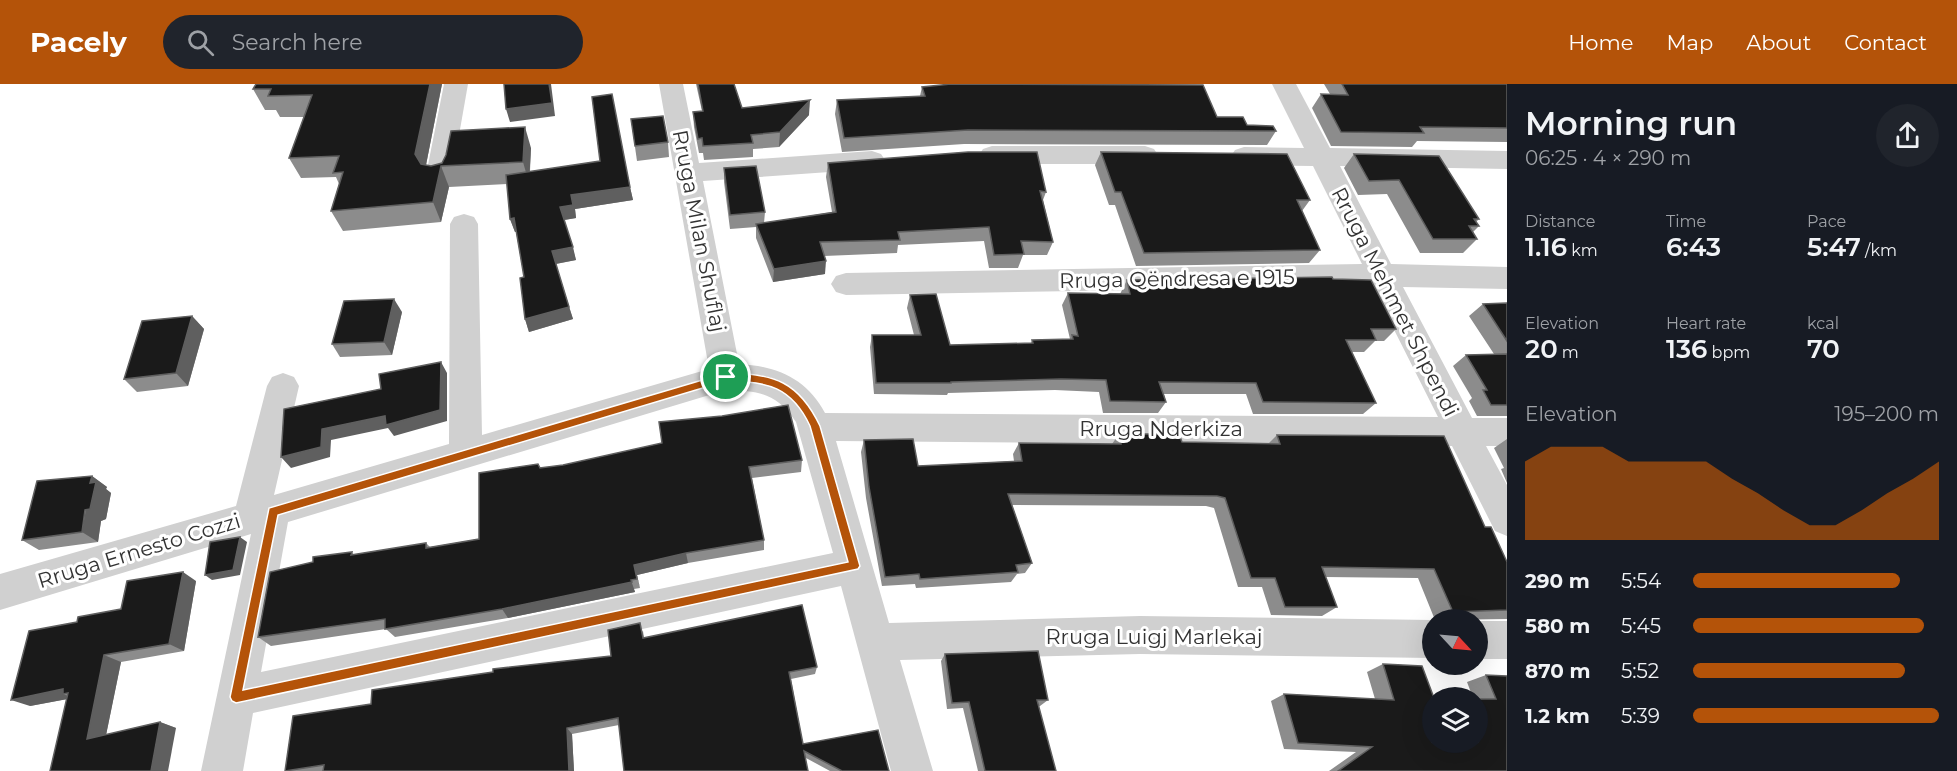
<!DOCTYPE html>
<html lang="en">
<head>
<meta charset="utf-8">
<style>
	:root { --surface:#171b24; --page:#20242c; --text:#f1f3f6; --muted:#9ea1a6; --accent:#b45309 }
	body { margin:0; font-family:Montserrat,sans-serif; background:var(--page); color:var(--text); height:100vh; display:flex; flex-direction:column; font-size:22px; white-space:nowrap }
	* { box-sizing:border-box; margin:0 }
	p { font-size:20px; color:var(--muted) }
	.icon { flex:none; width:33px; height:33px; fill:none; stroke:currentColor; stroke-width:2; stroke-linecap:round; stroke-linejoin:round }
	.map { position:relative; flex:1; overflow:hidden }
	.panel { display:flex; flex-direction:column; background:var(--surface); width:450px }
	.panel>* { flex:none }
	.needle { width:39px; rotate:116deg }
	.controls { position:absolute; left:1422px; top:525px; display:grid; gap:12px }
	.controls a { display:grid; place-items:center; width:66px; height:66px; border-radius:50%; background:var(--surface); box-shadow:0 6px 24px #0002; font-size:30px }
	.pin { position:absolute; display:grid; place-items:center; width:51px; height:51px; color:#fff; margin:-26px; border:3px solid #fff; border-radius:50%; box-shadow:0 2px 6px #0007 }
	.round { display:grid; place-items:center; flex:none; width:63px; height:63px; border-radius:32px; background:var(--page) }
	.head { display:flex; align-items:center; justify-content:space-between; height:102px; padding:0 18px }
	h1 { font-size:33px; font-weight:600; line-height:45px }
	.metrics { display:grid; grid-template-columns:repeat(3,1fr); gap:9px; height:102px; padding:6px 18px }
	.metrics div { display:grid; align-content:center }
	.metrics b { font-size:26px; font-weight:600 }
	.metrics small { font-size:16px; font-weight:400 }
	.metrics p { font-size:16px }
	.chart { height:168px; padding:12px 18px }
	.chart p { display:flex; justify-content:space-between }
	.chart svg { width:100%; height:108px; margin-top:6px; fill:var(--accent); opacity:.7 }
	ul { padding:0 18px; list-style:none; font-size:20px }
	li { display:grid; grid-template-columns:96px 72px 1fr; align-items:center; height:45px }
	li i { height:15px; border-radius:8px; background:var(--accent) }
	header { display:flex; align-items:center; gap:36px; box-sizing:border-box; height:84px; padding:0 30px; background:var(--accent); color:#fff }
	header strong { font-size:28px }
	nav { display:flex; gap:33px; margin-inline-start:auto; font-size:21px }
	.search { width:420px; height:54px; background:var(--page); display:flex; align-items:center; gap:15px; box-sizing:border-box; padding:0 21px; border-radius:33px; color:var(--muted); font-size:22px }
	main { display:flex; flex:1; min-height:0 }
	.map>svg:first-child { display:block }
	.lines { fill:none; stroke-linecap:round; stroke-linejoin:round }
	.minor { fill:#d0d0d0; fill-rule:evenodd }
	.wall { fill:#8c8c8c }
	.shaded-wall { fill:#5f5f5f }
	.building { fill:#1a1a1a; stroke:#5f5f5f; stroke-width:1.5 }
	.route { fill:#b45309; stroke:#fff; stroke-width:1.5; fill-rule:evenodd }
	.labels { text-anchor:middle; stroke-width:6; stroke-linejoin:round; paint-order:stroke }
	.street-label { font-size:21px; fill:#333; stroke:#fff }
</style>
</head>
<body>
<header>
<strong>Pacely</strong>
<div class="search"><svg class="icon" aria-label="search" viewBox="0 0 24 24"><circle cx="10" cy="10" r="6"/><path d="M15 15l6 6"/></svg>Search here</div>
<nav><a>Home</a><a>Map</a><a>About</a><a>Contact</a></nav>
</header>
<main>
<div class="map">
<svg width="1507" height="687" viewBox="0 0 1507 687">
	<rect width="100%" height="100%" fill="#fff"/>
	<g class="lines">
		<!-- minor -->
		<g class="minor">
			<polygon points="444,0 468,0 452,91 448,98 439,100 430,98 426,91"/>
			<path d="M659,0H683L699,79L872,67L881,70L885,76L881,82L872,85L703,97L739,280C777,282 807,295 825,329L1438,333L1372,202L846,211L836,208L831,200L836,192L846,189L1362,180L1313,82L1244,81L1235,78L1231,72L1235,66L1244,63L1304,64L1272,0H1296L1330,64L1507,67V85L1340,82L1391,180L1507,183V205L1403,203L1472,334H1507V362H1486L1507,401V452L1495,447L1452,362L836,357L889,539L1140,532L1432,536V574L1140,570L900,576L933,687H891L841,502L253,629L243,687H201L251,450L0,526V490L236,422L267,302L272,293L283,289L294,293L299,302L274,411L449,360L450,140L454,133L464,130L474,133L478,140L482,351L709,285ZM726,306C760,307 776,309 796,338L833,469L261,588L288,438Z"/>
			<polygon points="992,62 1145,62 1154,65 1158,71 1154,77 1145,80 992,80 983,77 979,71 983,65"/>
			<rect x="1478" y="537" width="29" height="38"/>
		</g>
	</g>
	<!-- wall -->
	<g class="wall">
		<polygon points="442,0 426,81 431,82 531,64 530,87 630,103 633,116 575,125 576,134 564,136 576,176 556,180 573,235 529,248 525,235 524,193 516,148 515,148 510,135 507,100 449,103 441,138 343,147 331,127 339,100 336,93 301,94 289,74 304,33 280,33 276,26 265,26 253,5"/>
		<polygon points="696,0 734,0 742,24 809,31 779,63 753,65 753,73 704,76 703,69 699,69 694,43 693,28 702,27"/>
		<polygon points="1324,0 1507,0 1507,58 1417,57 1412,63 1331,62 1312,24 1321,10 1330,10"/>
		<polygon points="922,3 1217,33 1247,41 1276,47 1267,61 964,60 842,68 835,30 837,16 920,12"/>
		<polygon points="631,35 668,58 669,73 637,77"/>
		<polygon points="1101,68 1310,116 1302,127 1320,166 1309,179 1136,182 1115,121 1109,121 1095,81"/>
		<polygon points="1354,70 1479,135 1476,138 1479,142 1473,148 1477,155 1463,169 1420,169 1387,110 1358,111 1344,84"/>
		<polygon points="828,79 1046,108 1043,116 1053,158 1047,171 1023,171 1018,184 989,184 984,157 898,161 897,169 824,172 825,190 773,198 756,154 756,143 730,145 724,98 724,84 765,128 764,139 832,128 826,93"/>
		<polygon points="1333,195 1396,245 1384,257 1375,257 1364,268 1352,268 1376,319 1363,330 1253,330 1246,310 1164,310 1166,318 1158,329 1103,329 1099,308 1055,306 948,309 947,311 874,310 870,263 872,251 914,251 907,224 910,211 950,261 1031,259 1032,256 1070,255 1062,221 1068,209 1120,210 1127,196"/>
		<polygon points="1507,219 1507,332 1477,332 1469,317 1472,314 1453,282 1466,271 1494,270 1469,232 1483,220"/>
		<polygon points="402,228 392,271 340,273 332,260"/>
		<polygon points="192,232 204,245 188,302 137,308 124,295"/>
		<polygon points="1119,350 1182,358 1268,360 1277,351 1485,443 1507,478 1507,535 1435,536 1418,494 1325,493 1337,523 1322,532 1271,531 1262,503 1238,503 1214,424 1206,422 1012,421 1032,479 1025,489 1017,490 1011,498 916,504 915,500 882,502 866,414 861,368 864,356 918,382 1014,377 1013,370 1019,359 1112,360"/>
		<polygon points="1507,355 1507,399 1501,385 1504,384 1494,364"/>
		<polygon points="802,376 801,388 752,394 764,456 764,466 688,479 637,491 640,504 634,505 635,508 508,534 395,553 386,545 271,562 258,553 313,478 352,468 354,471 426,459 430,463 479,455 540,383"/>
		<polygon points="92,392 107,403 106,405 111,409 106,435 101,437 98,458 39,466 22,456"/>
		<polygon points="196,497 184,567 121,578 106,651 160,638 176,644 50,687 67,615 30,622 77,538 121,525"/>
		<polygon points="643,547 644,554 817,583 815,590 791,595 803,660 889,687 830,687 806,674 619,641 572,650 574,687 285,687 371,620 611,572"/>
		<polygon points="945,570 1048,616 1040,622 1038,623 1056,687 978,687 963,624 947,625 941,577"/>
		<polygon points="1383,580 1432,614 1478,658 1478,614 1473,614 1467,598 1486,591 1507,592 1507,687 1329,687 1356,668 1284,665 1271,617 1284,610 1375,615 1367,588"/>
	</g>
	<!-- shaded-wall -->
	<g class="shaded-wall">
		<polygon points="430,0 442,0 424,91 415,70"/>
		<polygon points="549,0 551,0 555,32 510,38 506,25"/>
		<polygon points="810,16 809,31 779,63 780,48"/>
		<polygon points="525,43 531,64 529,99 523,78"/>
		<polygon points="441,82 449,103 441,138 433,118"/>
		<polygon points="630,103 633,116 575,125 576,134 564,136 560,123 571,111"/>
		<polygon points="514,134 518,148 515,148 510,135"/>
		<polygon points="573,163 576,176 555,180 552,167"/>
		<polygon points="826,177 825,190 773,198 774,185"/>
		<polygon points="394,215 402,228 392,271 384,258"/>
		<polygon points="569,223 573,235 529,248 525,235"/>
		<polygon points="192,232 204,245 188,302 176,289"/>
		<polygon points="441,278 447,289 447,337 394,352 388,344 331,356 330,373 291,384 281,373 322,345"/>
		<polygon points="92,392 107,403 106,405 111,409 106,435 101,437 98,458 82,448"/>
		<polygon points="240,453 247,458 240,491 212,496 205,491"/>
		<polygon points="686,469 688,479 637,491 640,504 634,481"/>
		<polygon points="183,488 196,497 184,567 169,560"/>
		<polygon points="631,496 635,508 508,534 502,525"/>
		<polygon points="104,571 121,578 104,661 87,655"/>
		<polygon points="63,605 63,610 73,614 30,622 11,616"/>
		<polygon points="160,638 176,644 168,687 151,687"/>
		<polygon points="567,644 572,650 574,687 569,687"/>
	</g>
	<!-- building -->
	<g class="building">
		<polygon points="256,0 430,0 415,70 421,80 431,82 442,79 446,71 451,47 525,43 523,78 441,82 433,118 331,127 343,88 333,89 339,72 289,74 312,11 268,12 271,5 253,5"/>
		<polygon points="504,0 549,0 552,19 506,25"/>
		<polygon points="698,0 734,0 742,24 810,16 780,48 751,51 753,59 703,62 702,54 698,55 693,28 703,27"/>
		<polygon points="951,0 1203,1 1217,33 1243,33 1247,41 1273,42 1276,47 968,46 844,54 837,16 925,12 922,3"/>
		<polygon points="1342,0 1507,0 1507,44 1420,43 1424,49 1341,48 1321,10 1348,11"/>
		<polygon points="612,10 630,103 571,111 573,121 560,123 573,163 552,167 569,223 525,235 520,194 524,193 514,134 510,135 506,91 600,77 592,13"/>
		<polygon points="663,32 668,58 635,62 631,35"/>
		<polygon points="968,68 1037,68 1046,108 1040,107 1053,158 1021,157 1024,170 994,171 989,143 898,148 900,156 820,158 826,177 774,185 756,140 836,128 828,79"/>
		<polygon points="1101,68 1287,70 1310,116 1297,116 1320,166 1144,169 1121,108 1115,108"/>
		<polygon points="1354,70 1439,72 1479,135 1474,135 1479,142 1469,142 1477,155 1433,155 1399,96 1369,97"/>
		<polygon points="756,82 765,128 730,131 724,84"/>
		<polygon points="1332,193 1333,195 1371,196 1396,245 1371,245 1376,256 1346,256 1376,319 1263,318 1256,299 1159,298 1166,318 1110,317 1106,296 1061,295 951,298 951,299 876,299 872,251 921,251 910,211 936,210 950,261 1033,259 1032,256 1073,255 1072,251 1078,252 1068,209 1130,210 1127,196"/>
		<polygon points="394,215 384,258 332,260 344,217"/>
		<polygon points="1507,219 1507,257 1483,220"/>
		<polygon points="192,232 176,289 124,295 142,237"/>
		<polygon points="1507,270 1507,321 1491,321 1483,306 1487,306 1466,271"/>
		<polygon points="441,278 440,326 386,341 385,332 322,345 321,363 281,373 284,325 381,305 379,290"/>
		<polygon points="788,321 802,376 749,383 764,456 686,469 634,481 637,495 631,496 632,498 502,525 385,545 385,535 258,553 270,488 313,478 313,473 352,468 351,471 426,459 426,464 479,455 479,389 538,380 540,384 563,381 662,359 659,338 722,332"/>
		<polygon points="1119,350 1179,350 1182,358 1280,360 1277,351 1444,352 1485,443 1491,443 1507,478 1507,526 1453,528 1434,485 1322,483 1337,523 1285,523 1275,494 1251,494 1225,414 1217,412 1008,410 1032,479 1016,481 1018,488 920,495 919,490 885,493 869,403 864,356 913,355 918,382 1022,377 1019,359 1121,360"/>
		<polygon points="92,392 90,399 96,398 90,425 85,426 82,448 22,456 37,397"/>
		<polygon points="240,453 233,486 205,491 210,458"/>
		<polygon points="183,488 169,560 104,571 87,655 160,638 151,687 50,687 68,609 63,610 63,605 11,616 29,547 77,538 78,533 121,525 127,497"/>
		<polygon points="802,521 817,583 789,588 803,660 878,646 889,687 842,687 804,667 808,687 624,687 618,634 567,644 569,687 323,687 324,681 285,687 293,632 371,620 372,606 493,588 493,585 611,572 608,546 640,539 643,554"/>
		<polygon points="1038,567 1048,616 1037,616 1056,687 985,687 969,618 952,619 945,570"/>
		<polygon points="1383,580 1422,582 1434,614 1432,614 1432,658 1478,658 1478,615 1496,615 1486,591 1507,592 1507,687 1338,687 1372,663 1298,659 1284,610 1394,616"/>
	</g>
	<!-- route -->
	<path class="route" d="M726,289C774,289 799,298 820,342L860,482L858,485L236,619L232,617L230,613L269,424ZM726,297C767,297 792,303 810,342L848,478L243,606L278,431Z"/>
	<g class="labels">
		<!-- street labels -->
		<g class="street-label">
			<text transform="translate(699 147) rotate(79)" y="7">Rruga Milan Shuflaj</text>
			<text transform="translate(1177 195) rotate(-1)" y="7">Rruga Qëndresa e 1915</text>
			<text transform="translate(1395 218) rotate(63)" y="7">Rruga Mehmet Shpendi</text>
			<text x="1161" y="352">Rruga Nderkiza</text>
			<text transform="translate(139 467) rotate(-17)" y="7">Rruga Ernesto Cozzi</text>
			<text x="1154" y="560">Rruga Luigj Marlekaj</text>
		</g>
	</g>
</svg>
<div class="controls">
<a><svg class="needle" viewBox="-14 -14 28 28"><path d="M0-13l5 13h-10z" fill="#e53935"/><path d="M0 13l5-13h-10z" fill="#9ea1a6"/></svg></a>
<a><svg class="icon" aria-label="layers" viewBox="0 0 24 24"><path d="M12 4l9 5-9 5-9-5zM3 14l9 5 9-5"/></svg></a>
</div>
<div class="pin" style="left:726px;top:293px;background:#1e9e55"><svg class="icon" aria-label="arrive" viewBox="0 0 24 24"><path d="M6 21V4h12l-3 4 3 4H6"/></svg></div>
</div>
<section class="panel">
<div class="head"><div><h1>Morning run</h1><p>06:25 · 4 × 290 m</p></div><a class="round"><svg class="icon" aria-label="share" viewBox="0 0 24 24"><path d="M12 15V3M7 8l5-5 5 5M5 13v7h14v-7"/></svg></a></div>
<div class="metrics">
<div><p>Distance</p><b>1.16<small> km</small></b></div>
<div><p>Time</p><b>6:43</b></div>
<div><p>Pace</p><b>5:47<small> /km</small></b></div>
</div>
<div class="metrics">
<div><p>Elevation</p><b>20<small> m</small></b></div>
<div><p>Heart rate</p><b>136<small> bpm</small></b></div>
<div><p>kcal</p><b>70</b></div>
</div>
<div class="chart"><p><span>Elevation</span>195–200 m</p>
<svg viewBox="0 0 160 44" preserveAspectRatio="none"><path d="M0 44V12L10 6L20 6L30 6L40 12L50 12L60 12L70 12L80 19L90 25L100 32L110 38L120 38L130 32L140 25L150 19L160 12V44z"/></svg>
</div>
<ul>
<li><b>290 m</b>5:54<i style="width:84%"></i></li>
<li><b>580 m</b>5:45<i style="width:94%"></i></li>
<li><b>870 m</b>5:52<i style="width:86%"></i></li>
<li><b>1.2 km</b>5:39<i style="width:100%"></i></li>
</ul>
</section>
</main>
</body>
</html>
